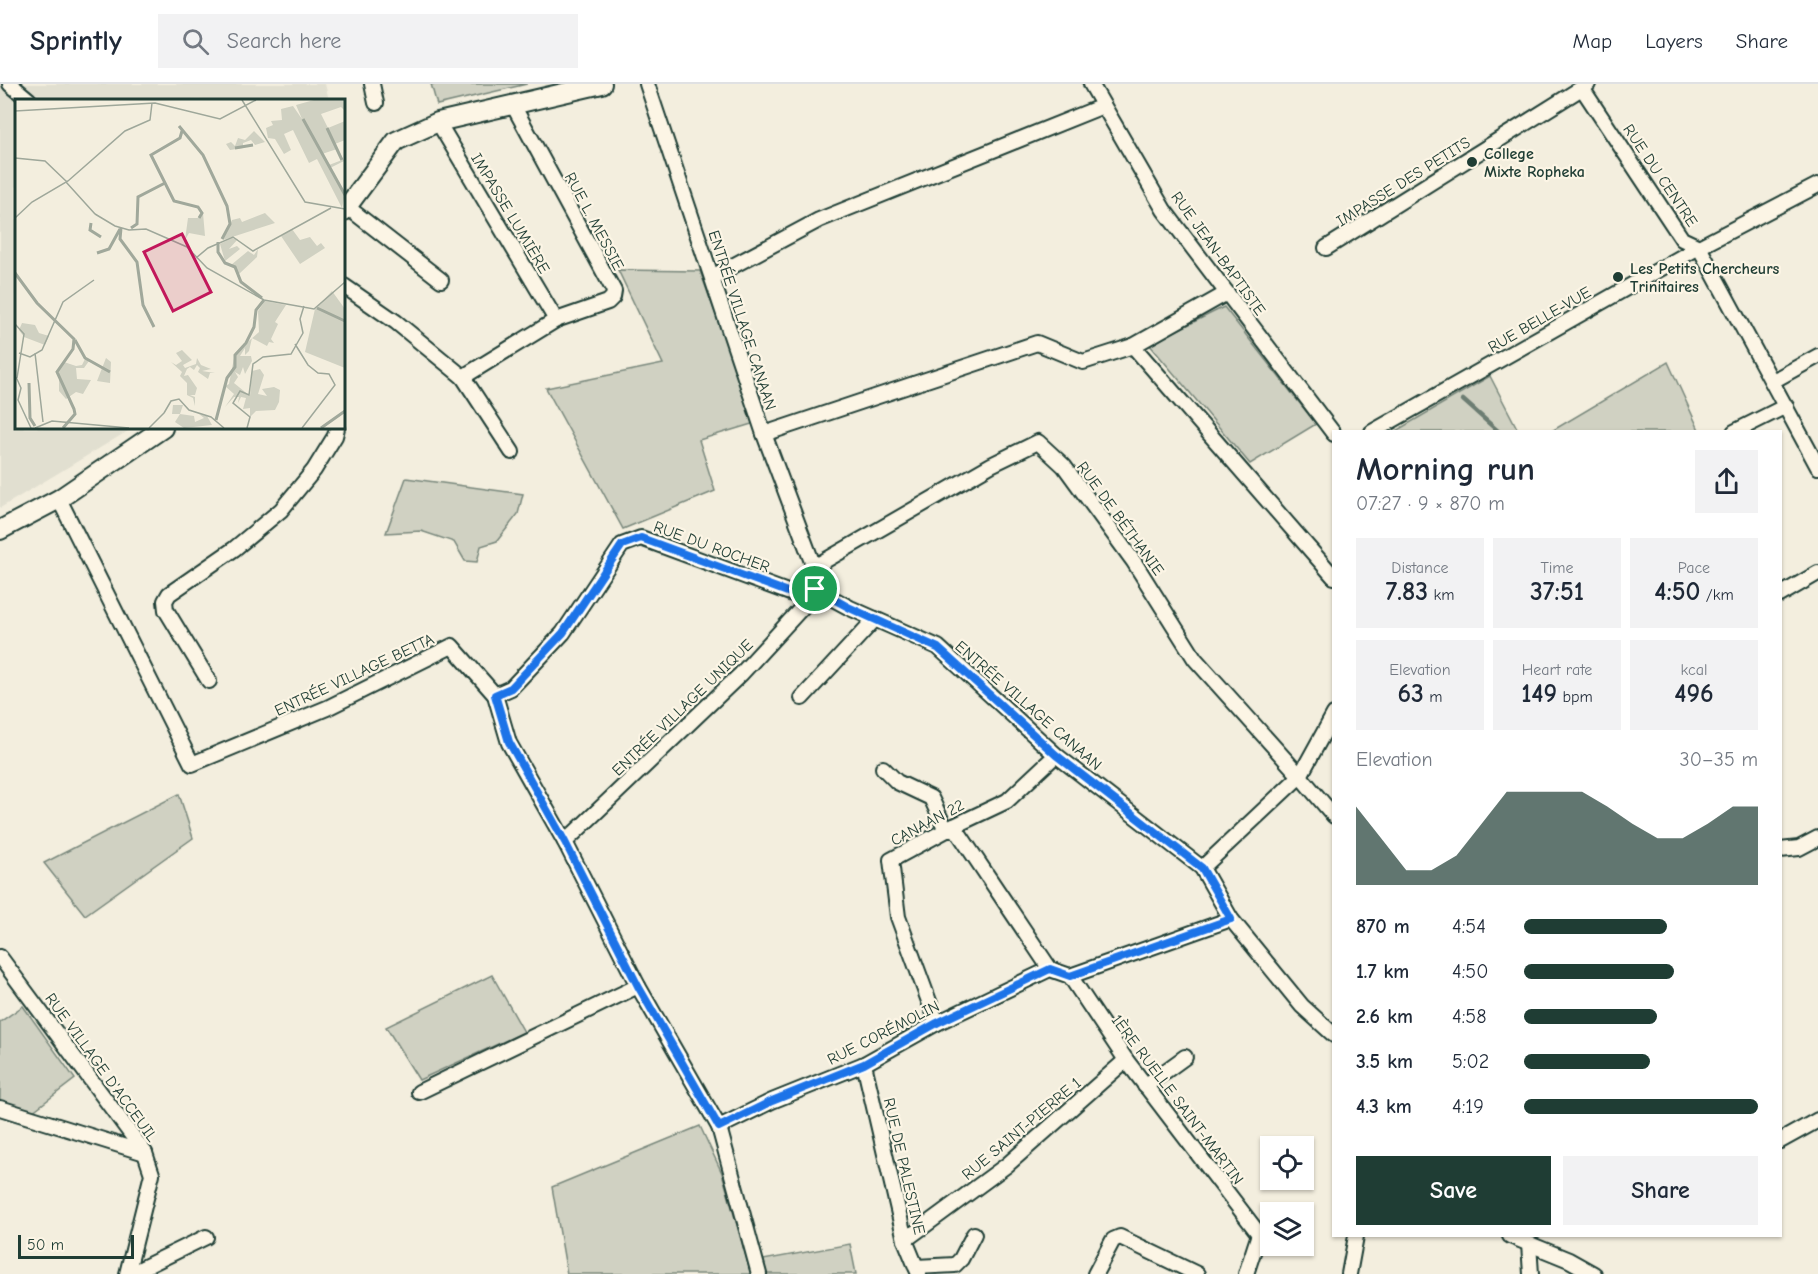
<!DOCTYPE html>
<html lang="en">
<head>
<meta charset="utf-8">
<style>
	:root { --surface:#fff; --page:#f2f2f3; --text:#1f2937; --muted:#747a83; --line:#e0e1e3; --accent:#1f3d34 }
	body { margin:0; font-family:"Comic Neue",sans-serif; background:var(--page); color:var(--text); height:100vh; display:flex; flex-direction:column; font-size:22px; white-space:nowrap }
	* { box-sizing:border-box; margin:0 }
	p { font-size:20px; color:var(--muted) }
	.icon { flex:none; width:33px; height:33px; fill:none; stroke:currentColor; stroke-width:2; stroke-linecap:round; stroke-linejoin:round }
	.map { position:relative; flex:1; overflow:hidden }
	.sheet { position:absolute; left:1332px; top:346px; width:450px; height:807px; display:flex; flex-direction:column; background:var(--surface); border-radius:0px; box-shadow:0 2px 4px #0004 }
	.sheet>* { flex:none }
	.tools { position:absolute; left:1260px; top:1052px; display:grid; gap:12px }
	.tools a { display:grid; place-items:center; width:54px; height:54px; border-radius:0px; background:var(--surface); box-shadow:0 2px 4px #0004; font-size:30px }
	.scale { position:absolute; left:18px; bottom:15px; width:116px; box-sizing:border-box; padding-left:6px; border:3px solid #1f3d34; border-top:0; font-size:16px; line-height:21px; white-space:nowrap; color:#1f3d34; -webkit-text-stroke:4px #fcf5e5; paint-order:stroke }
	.pin { position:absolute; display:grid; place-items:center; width:51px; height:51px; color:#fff; margin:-26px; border:3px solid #fff; border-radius:50%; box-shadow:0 2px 6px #0007 }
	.round { display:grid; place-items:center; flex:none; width:63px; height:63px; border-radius:0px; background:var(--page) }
	.summary { display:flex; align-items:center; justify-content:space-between; height:102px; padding:0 24px }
	h1 { font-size:33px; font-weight:600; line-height:45px }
	.metrics { display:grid; grid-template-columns:repeat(3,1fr); gap:9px; height:102px; padding:6px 24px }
	.metrics div { display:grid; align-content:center; border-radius:0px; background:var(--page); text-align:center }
	.metrics b { font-size:26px; font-weight:600 }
	.metrics small { font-size:16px; font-weight:400 }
	.metrics p { font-size:16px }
	.chart { height:168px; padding:12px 24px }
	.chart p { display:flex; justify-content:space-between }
	.chart svg { width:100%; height:108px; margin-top:6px; fill:var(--accent); opacity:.7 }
	.primary-button { display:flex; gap:12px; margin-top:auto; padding:12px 24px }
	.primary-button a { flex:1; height:69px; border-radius:0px; background:var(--accent); color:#fff; font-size:24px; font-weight:600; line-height:69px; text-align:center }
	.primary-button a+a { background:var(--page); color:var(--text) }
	ul { padding:0 24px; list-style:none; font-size:20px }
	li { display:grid; grid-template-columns:96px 72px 1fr; align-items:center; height:45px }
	li i { height:15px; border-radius:8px; background:var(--accent) }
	header { display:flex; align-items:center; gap:36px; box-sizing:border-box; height:84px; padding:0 30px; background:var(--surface); border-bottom:2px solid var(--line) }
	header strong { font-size:28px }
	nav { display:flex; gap:33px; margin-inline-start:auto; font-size:21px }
	.search { width:420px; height:54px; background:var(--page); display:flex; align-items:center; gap:15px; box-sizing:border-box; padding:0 21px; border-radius:0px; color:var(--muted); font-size:22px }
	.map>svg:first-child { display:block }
	.built { fill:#e1dfd0 }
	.green { fill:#d0d1c2; stroke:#78877b; stroke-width:1.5 }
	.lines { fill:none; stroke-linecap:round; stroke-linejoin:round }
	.stream { stroke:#6c7d72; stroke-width:4.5 }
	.minor-casing { stroke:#1f3d34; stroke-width:18 }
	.tertiary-casing { stroke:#1f3d34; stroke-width:22 }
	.minor { stroke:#fcf5e5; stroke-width:14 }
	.tertiary { stroke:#fcf5e5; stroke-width:18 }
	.route-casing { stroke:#fff; stroke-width:12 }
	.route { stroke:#1a73e8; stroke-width:8 }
	.poi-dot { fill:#1f3d34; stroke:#fcf5e5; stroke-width:2 }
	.labels { text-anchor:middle; stroke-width:4.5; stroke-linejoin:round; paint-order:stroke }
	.poi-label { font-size:16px; font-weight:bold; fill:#1f3d34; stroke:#fcf5e5; text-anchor:start }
	.street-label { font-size:16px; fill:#1f3d34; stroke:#fcf5e5 }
	.inset-river { fill:none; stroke:#a0a89b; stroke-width:3 }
	.inset-road { fill:none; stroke:#9ea79a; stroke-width:1.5 }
	.view { fill:#c2185b; fill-opacity:0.15; stroke:#c2185b; stroke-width:3 }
	.inset-edge { fill:none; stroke:#1f3d34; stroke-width:3 }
</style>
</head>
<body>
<header>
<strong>Sprintly</strong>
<div class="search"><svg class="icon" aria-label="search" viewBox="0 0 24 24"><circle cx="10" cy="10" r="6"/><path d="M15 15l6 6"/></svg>Search here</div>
<nav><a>Map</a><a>Layers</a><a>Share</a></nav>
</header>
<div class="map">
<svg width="1818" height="1190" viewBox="0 0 1818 1190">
	<rect width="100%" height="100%" fill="#f3eede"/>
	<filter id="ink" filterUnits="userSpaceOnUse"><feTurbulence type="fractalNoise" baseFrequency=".0167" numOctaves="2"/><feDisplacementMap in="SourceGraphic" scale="12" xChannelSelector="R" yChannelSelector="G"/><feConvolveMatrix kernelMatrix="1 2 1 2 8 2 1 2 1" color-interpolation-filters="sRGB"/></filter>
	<g filter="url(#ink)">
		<!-- built -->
		<polygon class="built" points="0,0 325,0 329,16 16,16 16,344 133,344 0,424"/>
		<!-- green -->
		<g class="green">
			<polygon points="431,0 527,0 437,21"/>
			<polygon points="618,186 700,187 755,339 699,356 715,407 623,445 546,304 663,280"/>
			<polygon points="1224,223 1316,340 1250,380 1149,260"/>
			<polygon points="1668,278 1700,348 1550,348"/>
			<polygon points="1490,292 1519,348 1462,348 1461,347 1459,348 1394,348"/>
			<polygon points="406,394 523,410 518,430 497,457 481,462 477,478 465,477 454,458 421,447 386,449"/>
			<polygon points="179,710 193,754 85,831 44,779"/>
			<polygon points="492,891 524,948 419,996 386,943"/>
			<polygon points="23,922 75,995 32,1028 0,1017 0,938"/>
			<polygon points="700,1042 722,1089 751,1190 567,1190 552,1103"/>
			<polygon points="850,1160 856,1190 767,1190 763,1176"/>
		</g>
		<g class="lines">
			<!-- stream -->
			<polyline class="stream" points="1463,316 1499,348"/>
			<!-- minor casing -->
			<g class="minor-casing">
				<g id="minor">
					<polyline points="10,0 29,16"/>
					<polyline points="372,0 376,19"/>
					<polyline points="647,0 764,350 814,483 815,505 850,524 938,563 1056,671 1202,784 1231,835 1302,922 1334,951"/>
					<polyline points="1091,0 1164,126 1334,350"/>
					<polyline points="1582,4 1682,155 1699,163 1818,383"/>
					<polyline points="438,38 556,236"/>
					<polyline points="346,122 441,196"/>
					<polyline points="1326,164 1588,0"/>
					<polyline points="712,193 819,136 1103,22"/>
					<polyline points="344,202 396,238 463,293 512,368"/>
					<polyline points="1133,262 1334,493"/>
					<polyline points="463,293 556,236 608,218 613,213 614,207 513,21"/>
					<polyline points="1773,297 1818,272"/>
					<polyline points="1372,348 1699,163 1818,101"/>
					<polyline points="1734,348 1786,322"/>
					<polyline points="764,350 1037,259 1083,278 1133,262 1227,209"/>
					<polyline points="59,415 192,680 327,624 452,562 495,611 509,659 565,758 638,902 719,1043 759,1190"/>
					<polyline points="814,483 991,381 1038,358 1064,382 1134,478 1195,575 1300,692 1334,732"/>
					<polyline points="1780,511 1818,489"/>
					<polyline points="209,597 166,526 165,517 169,510 234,465 281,426 314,386 335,352 337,344"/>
					<polyline points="495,611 511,604 563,549 622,461 641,454 809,516"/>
					<polyline points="802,614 875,535"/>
					<polyline points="883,684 897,698 931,714 946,746"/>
					<polyline points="954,742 1050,885"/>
					<polyline points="565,758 741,590 809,516 813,509"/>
					<polyline points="1780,766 1799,764 1818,754"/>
					<polyline points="1202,784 1300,692 1334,630"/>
					<polyline points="0,873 145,1069 152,1090 127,1190"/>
					<polyline points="1070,892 1126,976 1259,1150 1246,1190"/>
					<polyline points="937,939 898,833 891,776 954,742 1007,717 1056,671"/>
					<polyline points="864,980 905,1156 919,1190"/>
					<polyline points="1145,1002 1185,973"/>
					<polyline points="419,1008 638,902"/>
					<polyline points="0,1024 145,1069"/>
					<polyline points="719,1043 772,1017 864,980 937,939 1050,885 1070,892 1231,835"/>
					<polyline points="1780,1057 1818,1036"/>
					<polyline points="1510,1152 1569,1176 1594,1190"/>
					<polyline points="905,1156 1007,1081 1126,976"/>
					<polyline points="1529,1160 1531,1190"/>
					<polyline points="916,1183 955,1181 961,1175 974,1150"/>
					<polyline points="130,1190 206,1153"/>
					<polyline points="1095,1190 1113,1156 1120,1153 1197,1190"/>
					<polyline points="1349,1190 1356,1152"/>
				</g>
			</g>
			<!-- tertiary casing -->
			<g class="tertiary-casing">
				<g id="tertiary">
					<polyline points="344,127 396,57 438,38 602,0"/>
					<polyline points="0,446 59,415 163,344"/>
				</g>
			</g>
			<!-- minor -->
			<use href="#minor" class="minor"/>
			<!-- tertiary -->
			<use href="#tertiary" class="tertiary"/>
		</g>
	</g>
	<g class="lines" filter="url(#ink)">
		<!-- route casing -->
		<g class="route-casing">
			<polygon id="route" points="641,454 809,516 815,505 850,524 938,564 1056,671 1202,784 1231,835 1070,892 1050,885 937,939 864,980 772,1017 719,1043 638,902 565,758 509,658 495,611 511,604 563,549 622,461"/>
		</g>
		<!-- route -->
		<use href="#route" class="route"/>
	</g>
	<!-- markers -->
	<g class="poi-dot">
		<circle cx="1472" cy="78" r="6"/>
		<circle cx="1618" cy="193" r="6"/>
	</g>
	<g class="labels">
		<!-- poi labels -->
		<g class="poi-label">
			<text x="1484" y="75">College<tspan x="1484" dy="18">Mixte Ropheka</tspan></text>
			<text x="1630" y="190">Les Petits Chercheurs<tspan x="1630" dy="18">Trinitaires</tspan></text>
		</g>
		<!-- street labels -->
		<g class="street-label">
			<text transform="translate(1661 91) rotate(56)" y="6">RUE DU CENTRE</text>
			<text transform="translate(1403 97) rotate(-32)" y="6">IMPASSE DES PETITS</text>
			<text transform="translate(511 129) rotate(59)" y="6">IMPASSE LUMIÈRE</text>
			<text transform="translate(595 137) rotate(62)" y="6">RUE L. MESSIE</text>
			<text transform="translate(1219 169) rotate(54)" y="6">RUE JEAN-BAPTISTE</text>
			<text transform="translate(1539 235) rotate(-30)" y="6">RUE BELLE-VUE</text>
			<text transform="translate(743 236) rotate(72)" y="6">ENTRÉE VILLAGE CANAAN</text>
			<text transform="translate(1121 434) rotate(54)" y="6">RUE DE BÉTHANIE</text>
			<text transform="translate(712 462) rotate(20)" y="6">RUE DU ROCHER</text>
			<text transform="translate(354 590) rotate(-25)" y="6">ENTRÉE VILLAGE BETTA</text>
			<text transform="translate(1029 621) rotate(41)" y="6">ENTRÉE VILLAGE CANAAN</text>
			<text transform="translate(682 623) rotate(-44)" y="6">ENTRÉE VILLAGE UNIQUE</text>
			<text transform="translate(927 738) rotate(-28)" y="6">CANAAN 22</text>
			<text transform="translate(883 948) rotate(-27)" y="6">RUE CORÉMOLIN</text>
			<text transform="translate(102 983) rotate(54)" y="6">RUE VILLAGE D'ACCEUIL</text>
			<text transform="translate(1178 1015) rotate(53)" y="6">1ÈRE RUELLE SAINT-MARTIN</text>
			<text transform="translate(1021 1044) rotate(-40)" y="6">RUE SAINT-PIERRE 1</text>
			<text transform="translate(905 1082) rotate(77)" y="6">RUE DE PALESTINE</text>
		</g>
	</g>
	<!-- overview -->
	<g transform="translate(15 15)">
		<rect width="330" height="330" fill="#f3eede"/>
		<path d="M299,1H330V12L326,8L306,15L313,29L330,22V41L320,45L329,62L315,69L330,94L327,109L302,60L294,64L278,31L269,35L276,51L269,55L260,40L253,39L251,29L258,26L256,22L267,21L266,10L278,7L287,20L281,6ZM322,50L327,61L314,66L307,55ZM239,32L250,43L240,46L236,41L228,44V49L215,51L211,45L216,43L220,47L223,39L230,41ZM188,114L190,137L174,134L170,141L173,119H183ZM250,114L260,124L208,141L217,121L225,119L227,123ZM277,130L285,141L295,138L302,147L306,144L310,149L285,165L266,137ZM217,139L223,140L214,150L222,147L225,150L210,162L205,145ZM243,150L242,158L224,175L216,166L233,152L239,156ZM317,192L330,210V269L290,253L300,210ZM250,202L271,206L260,223L263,225L256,240L259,244L254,243L252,247L237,239L234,252L230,256V249L225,257H236L237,262L230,275L228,268L225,276L220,273L223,278L219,284L235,297L237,272L245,270L249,276L243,295L252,297L247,290L259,288L265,291L264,303L260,311L241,312L235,318V309L228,310L231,299L226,298L223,304L224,298H219L210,308L219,295L210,287L214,285L220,254L244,233L243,212ZM7,224L20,226L24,234L34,237L30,246L9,238L4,231ZM167,251L177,261L168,266L170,269L181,265L182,259L186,266L196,270L187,272L200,274H195L193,280L183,273L185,269L182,266L179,271L175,268L172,270L169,277L173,276L182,289L180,296H175L180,298V307L178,299L172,296V284L165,277L167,273L156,263L161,266L167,262L161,254ZM91,259L96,263L95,284L82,282ZM70,260L74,262L69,269H61L62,280L76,281L68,295L61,293L51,300L44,292V270L49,263L61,267L67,266ZM158,306H168L165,315L179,317L180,323L189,319L184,315L192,317L197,326L169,329L160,323L165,315H157Z" fill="#d0d1c2" fill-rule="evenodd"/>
		<path class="inset-river" d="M288,20L330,96M164,27L188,56L212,107L215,125L207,140M312,29L327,61M167,32L165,39L136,56L159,102L183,108L187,114L184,119M220,49L238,46M76,124L75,131L86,138M106,129L105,140L122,163L128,206L139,228M116,129L122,125L123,98L150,84M203,143V153L210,164L220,168L226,183L247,199M82,154L94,150L105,130M0,174L22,204L59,240L58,250L42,273L59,310L60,315L48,329M302,209L330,222M60,241L70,259L95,273M14,284L15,319L20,327M201,321L212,279L220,268V256L231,244L239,228L241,211L249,201M306,329L330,312"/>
		<path class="inset-road" d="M227,1L290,103L330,110M0,12L140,4L205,20L241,1M0,59L30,62L52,83M51,83L80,115M80,115L100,127L114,131L131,130L172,148L192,169L249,201L299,210L330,183M0,119L17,103L53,82L110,32L135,21L137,4M181,159L193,149L218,138L238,152L316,109M0,225L9,235L2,279M280,245L293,266L303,274L314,275L320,286L287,329M4,254L15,258L27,251L48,203L79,181M20,254L28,323M1,278L6,289L3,301L16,329M149,314L156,302L164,300L174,311L196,318L209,329M20,329L37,322L114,329M134,329L149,314M232,329L235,318L218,304L225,292L234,296L238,265L248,258L276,255L288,234L285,220L289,207"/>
		<path class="view" d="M167,135L196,193L158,212L129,153Z"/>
		<rect width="330" height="330" class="inset-edge"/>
	</g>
</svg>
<div class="tools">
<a><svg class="icon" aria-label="locate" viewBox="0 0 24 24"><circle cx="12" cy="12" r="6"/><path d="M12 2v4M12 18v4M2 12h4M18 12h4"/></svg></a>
<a><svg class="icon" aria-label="layers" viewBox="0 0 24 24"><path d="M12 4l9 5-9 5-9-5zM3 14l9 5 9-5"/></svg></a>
</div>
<div class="scale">50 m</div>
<div class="pin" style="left:815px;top:505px;background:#1e9e55"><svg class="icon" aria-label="arrive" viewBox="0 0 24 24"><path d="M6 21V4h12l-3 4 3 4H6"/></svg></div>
<section class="sheet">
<div class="summary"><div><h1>Morning run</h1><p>07:27 · 9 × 870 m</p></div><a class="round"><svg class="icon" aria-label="share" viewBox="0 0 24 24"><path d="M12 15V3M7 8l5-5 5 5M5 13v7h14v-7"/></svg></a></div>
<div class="metrics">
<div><p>Distance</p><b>7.83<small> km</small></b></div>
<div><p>Time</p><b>37:51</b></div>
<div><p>Pace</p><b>4:50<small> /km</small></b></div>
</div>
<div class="metrics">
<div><p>Elevation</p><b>63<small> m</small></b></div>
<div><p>Heart rate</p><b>149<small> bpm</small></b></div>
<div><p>kcal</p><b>496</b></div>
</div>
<div class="chart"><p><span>Elevation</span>30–35 m</p>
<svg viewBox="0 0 160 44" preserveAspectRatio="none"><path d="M0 44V12L10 25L20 38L30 38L40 32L50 19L60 6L70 6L80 6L90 6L100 12L110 19L120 25L130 25L140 19L150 12L160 12V44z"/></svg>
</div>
<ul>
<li><b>870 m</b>4:54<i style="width:61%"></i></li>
<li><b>1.7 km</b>4:50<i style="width:64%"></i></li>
<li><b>2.6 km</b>4:58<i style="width:57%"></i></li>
<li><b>3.5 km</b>5:02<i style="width:54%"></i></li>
<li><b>4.3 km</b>4:19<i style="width:100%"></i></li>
</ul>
<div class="primary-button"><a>Save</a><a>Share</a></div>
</section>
</div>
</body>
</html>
